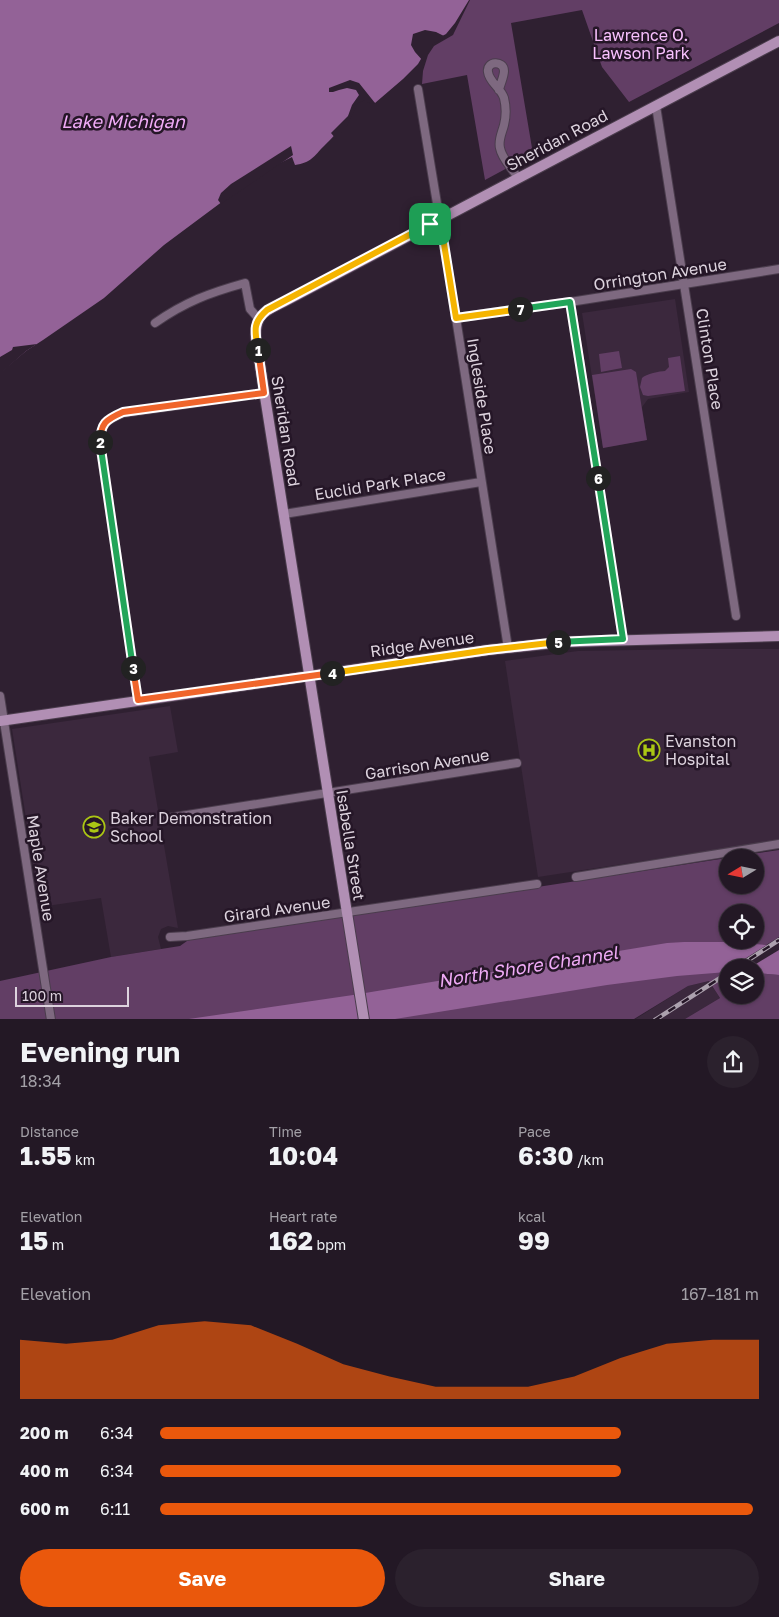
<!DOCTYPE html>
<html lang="en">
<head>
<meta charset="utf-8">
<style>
	:root { --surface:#231825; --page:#2b212d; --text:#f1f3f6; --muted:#a3a0a7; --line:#403742; --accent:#ea580c }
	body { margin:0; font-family:"Golos Text",sans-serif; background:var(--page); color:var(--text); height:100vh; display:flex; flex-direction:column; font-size:19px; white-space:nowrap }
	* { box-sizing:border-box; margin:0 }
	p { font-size:16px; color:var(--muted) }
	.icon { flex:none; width:28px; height:28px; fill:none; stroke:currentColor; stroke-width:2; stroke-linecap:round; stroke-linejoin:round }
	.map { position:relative; height:1019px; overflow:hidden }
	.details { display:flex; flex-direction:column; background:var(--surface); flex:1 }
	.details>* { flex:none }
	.needle { width:32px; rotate:260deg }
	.buttons { position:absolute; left:719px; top:849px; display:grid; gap:10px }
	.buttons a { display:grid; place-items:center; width:45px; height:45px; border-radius:50%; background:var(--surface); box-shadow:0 1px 4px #0004,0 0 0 1px var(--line); font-size:25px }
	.scale { position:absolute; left:15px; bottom:12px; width:114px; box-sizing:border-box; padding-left:5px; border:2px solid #ddd3de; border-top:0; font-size:14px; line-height:18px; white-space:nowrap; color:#ddd3de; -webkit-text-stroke:4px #251627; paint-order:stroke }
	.pin { position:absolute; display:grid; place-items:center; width:42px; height:42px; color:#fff; margin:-21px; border-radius:10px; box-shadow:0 2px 8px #0006 }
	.km { position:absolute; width:25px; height:25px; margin:-12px; border-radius:50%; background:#222; color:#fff; font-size:14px; line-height:25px; text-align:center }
	.round { display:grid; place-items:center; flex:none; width:52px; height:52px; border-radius:26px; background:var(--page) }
	.overview { display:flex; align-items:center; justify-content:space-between; height:85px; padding:0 20px }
	h1 { font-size:28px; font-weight:700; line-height:38px }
	.stats { display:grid; grid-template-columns:repeat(3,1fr); gap:8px; height:85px; padding:5px 20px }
	.stats div { display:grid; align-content:center }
	.stats b { font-size:25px; font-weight:700 }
	.stats small { font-size:14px; font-weight:400 }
	.stats p { font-size:14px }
	.chart { height:140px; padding:10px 20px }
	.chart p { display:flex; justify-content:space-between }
	.chart svg { width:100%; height:90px; margin-top:5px; fill:var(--accent); opacity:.7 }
	.primary-button { display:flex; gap:10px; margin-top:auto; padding:10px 20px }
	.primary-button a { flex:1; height:58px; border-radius:30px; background:var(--accent); color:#fff; font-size:20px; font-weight:700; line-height:58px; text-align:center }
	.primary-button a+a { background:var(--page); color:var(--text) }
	ul { padding:0 20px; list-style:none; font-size:16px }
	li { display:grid; grid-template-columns:80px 60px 1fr; align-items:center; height:38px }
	li i { height:12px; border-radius:6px; background:var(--accent) }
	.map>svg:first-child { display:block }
	.built { fill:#3b283d }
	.green { fill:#623e65; fill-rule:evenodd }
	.water { fill:#936297 }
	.pier { fill:#2f2031 }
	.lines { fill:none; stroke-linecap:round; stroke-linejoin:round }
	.street-casing { stroke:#4b3d4d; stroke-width:10 }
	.secondary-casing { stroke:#4b3d4d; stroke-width:12 }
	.street { stroke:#7e6980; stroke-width:8 }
	.secondary { stroke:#b18fb4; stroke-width:10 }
	.rail-casing { stroke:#aca1ae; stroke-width:4.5 }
	.rail { stroke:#251627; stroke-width:2.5; stroke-dasharray:8; stroke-linecap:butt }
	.split-1-casing { stroke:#fff; stroke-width:10 }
	.split-2-casing { stroke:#fff; stroke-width:10 }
	.split-3-casing { stroke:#fff; stroke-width:10 }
	.split-4-casing { stroke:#fff; stroke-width:10 }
	.split-5-casing { stroke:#fff; stroke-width:10 }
	.split-6-casing { stroke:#fff; stroke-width:10 }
	.split-7-casing { stroke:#fff; stroke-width:10 }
	.split-8-casing { stroke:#fff; stroke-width:10 }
	.split-1 { stroke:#f5b400; stroke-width:6 }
	.split-2 { stroke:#f0652b; stroke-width:6 }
	.split-3 { stroke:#22a559; stroke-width:6 }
	.split-4 { stroke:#f0652b; stroke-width:6 }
	.split-5 { stroke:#f5b400; stroke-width:6 }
	.split-6 { stroke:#22a559; stroke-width:6 }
	.split-7 { stroke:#22a559; stroke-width:6 }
	.split-8 { stroke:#f5b400; stroke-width:6 }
	.labels { text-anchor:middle; stroke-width:5; stroke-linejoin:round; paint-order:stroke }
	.park-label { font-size:16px; fill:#f9c1fe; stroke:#251627 }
	.street-label { font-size:16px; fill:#ddd3de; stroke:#251627 }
	.poi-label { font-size:16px; fill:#ddd3de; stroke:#251627; text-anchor:start }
	.water-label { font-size:18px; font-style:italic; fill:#f0abf7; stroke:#251627 }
</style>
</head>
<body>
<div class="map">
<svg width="779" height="1020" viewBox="0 0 779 1020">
	<rect width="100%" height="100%" fill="#2f2031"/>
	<!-- built -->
	<g class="built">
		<polygon points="675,299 689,392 648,399 642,407 647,440 603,448 582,313"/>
		<polygon points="696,649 779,649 779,840 538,877 505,661 578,651"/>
		<polygon points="170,706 178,752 149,757 178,928 168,926 161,929 158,937 161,949 111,957 101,898 40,907 12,729"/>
		<polygon points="709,981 720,998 685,1019 634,1020 688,986"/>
	</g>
	<!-- green -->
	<g class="green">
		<polygon points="470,0 779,0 779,23 629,102 602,67 582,10 511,23 533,154 485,180 467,75 422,84 423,71 428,55 434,46 453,35"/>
		<polygon points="619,351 622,368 601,372 599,354"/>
		<path d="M680,356L685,391L648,396L643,395L640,387L642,378C646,374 660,371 665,371L669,367L668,358Z"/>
		<polygon points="631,369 636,372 647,440 603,448 592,375"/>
		<path d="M779,850V937L732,967L728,968V995H755V973L779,975V1019H685L720,998L709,981L688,986L634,1019L0,1020V981L111,957L180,946L187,941L190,940L727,858L728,885H755V858L730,857ZM728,912H755V940H728Z"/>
	</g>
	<!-- water -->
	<g class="water">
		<path d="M0,0H469L455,23L446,34L431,42L418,64L403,79L375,103L365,98L357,101C346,121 341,130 324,146C314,156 311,163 295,165L292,157L262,172L164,245L104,298L43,340L26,351L0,373Z"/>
		<polygon points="684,942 727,942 779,946 779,975 755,973 755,968 728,968 727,972 677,976 607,985 395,1019 182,1020 353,995 667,943"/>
	</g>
	<!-- pier -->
	<g class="pier">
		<polygon points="425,30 436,32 446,37 433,44 423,61 415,52 411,45 413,34"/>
		<polygon points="350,80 359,83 375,103 372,105 365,100 358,103 347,126 336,139 331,133 348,116 352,105 359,95 356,90 347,88 339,90 333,92 329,92 329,88"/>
		<polygon points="291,146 293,155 221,204 218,200 221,193 231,184"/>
		<polygon points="37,344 26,351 0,374 0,357 12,350 13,347"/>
		<polygon points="770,943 779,944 779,950 751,967 732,967"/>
	</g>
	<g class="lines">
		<!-- street casing -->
		<g class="street-casing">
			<g id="street">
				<polyline points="418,89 456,318 508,648"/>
				<path d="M499,90C500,84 504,77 504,71C504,60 486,61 488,72C489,82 501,88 504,98C506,106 506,117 504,125C502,133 498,140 500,148C502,159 512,168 518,178"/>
				<polyline points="656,106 736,616"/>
				<polyline points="570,302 623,639"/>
				<polyline points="456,318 570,302 779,269"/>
				<path d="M155,323C185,302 209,293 245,283L250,309L258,318"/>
				<polyline points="284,514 481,482"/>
				<polyline points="0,696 51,1020"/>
				<path d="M138,700L100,444C101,424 105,420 123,413L264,393"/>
				<polyline points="162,819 517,763"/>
				<polyline points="576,877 779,844"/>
				<polyline points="170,937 187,936 537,884"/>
			</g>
		</g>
		<!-- secondary casing -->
		<g class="secondary-casing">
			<g id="secondary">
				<polyline points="0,721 488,650 564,642 779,636"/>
				<path d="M364,1020L256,340C254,311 267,311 289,299L779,41"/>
			</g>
		</g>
		<!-- street -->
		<use href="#street" class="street"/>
		<!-- secondary -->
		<use href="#secondary" class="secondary"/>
		<!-- rail casing -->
		<g class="rail-casing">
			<g id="rail">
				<polyline points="736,968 779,940"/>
				<polyline points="655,1020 728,973"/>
			</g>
		</g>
		<!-- rail -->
		<use href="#rail" class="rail"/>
	</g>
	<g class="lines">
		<!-- split-1 casing -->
		<g class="split-1-casing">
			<path id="split-1" d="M258,350C255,331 252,323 267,310L430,224"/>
		</g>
		<!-- split-2 casing -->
		<g class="split-2-casing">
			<path id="split-2" d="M100,442C101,423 105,420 123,412L264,393L258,350"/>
		</g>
		<!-- split-3 casing -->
		<g class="split-3-casing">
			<polyline id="split-3" points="100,442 133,668"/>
		</g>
		<!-- split-4 casing -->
		<g class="split-4-casing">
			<polyline id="split-4" points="133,668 138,700 332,673"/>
		</g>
		<!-- split-5 casing -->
		<g class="split-5-casing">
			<polyline id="split-5" points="332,673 488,650 558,642"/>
		</g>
		<!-- split-6 casing -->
		<g class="split-6-casing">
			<polyline id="split-6" points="558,642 623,639 598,478"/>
		</g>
		<!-- split-7 casing -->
		<g class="split-7-casing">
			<polyline id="split-7" points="520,309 570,302 598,478"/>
		</g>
		<!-- split-8 casing -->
		<g class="split-8-casing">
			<polyline id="split-8" points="430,224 440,219 456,318 520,309"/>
		</g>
		<!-- split-1 -->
		<use href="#split-1" class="split-1"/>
		<!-- split-2 -->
		<use href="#split-2" class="split-2"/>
		<!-- split-3 -->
		<use href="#split-3" class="split-3"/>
		<!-- split-4 -->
		<use href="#split-4" class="split-4"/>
		<!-- split-5 -->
		<use href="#split-5" class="split-5"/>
		<!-- split-6 -->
		<use href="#split-6" class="split-6"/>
		<!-- split-7 -->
		<use href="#split-7" class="split-7"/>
		<!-- split-8 -->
		<use href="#split-8" class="split-8"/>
	</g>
	<!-- icons -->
	<defs>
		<g id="hospital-ring" transform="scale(1.125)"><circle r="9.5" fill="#251627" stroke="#abc614" stroke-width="1.5"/><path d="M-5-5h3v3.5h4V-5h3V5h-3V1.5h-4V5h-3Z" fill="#abc614"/></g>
		<g id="school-ring" transform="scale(1.125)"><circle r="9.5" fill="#251627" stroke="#abc614" stroke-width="1.5"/><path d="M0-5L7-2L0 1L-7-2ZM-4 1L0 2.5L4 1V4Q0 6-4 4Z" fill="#abc614"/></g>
	</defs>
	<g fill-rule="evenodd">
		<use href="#hospital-ring" x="649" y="750"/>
		<use href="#school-ring" x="94" y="827"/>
	</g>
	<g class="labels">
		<!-- park labels -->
		<g class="park-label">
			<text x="641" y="41">Lawrence O.<tspan x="641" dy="18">Lawson Park</tspan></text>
		</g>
		<!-- street labels -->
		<g class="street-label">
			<text transform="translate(557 140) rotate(-28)" y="6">Sheridan Road</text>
			<text transform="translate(660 274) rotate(-9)" y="6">Orrington Avenue</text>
			<text transform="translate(710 359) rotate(81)" y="6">Clinton Place</text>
			<text transform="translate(482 396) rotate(81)" y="6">Ingleside Place</text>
			<text transform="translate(286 431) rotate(81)" y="6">Sheridan Road</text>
			<text transform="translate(380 484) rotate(-9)" y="6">Euclid Park Place</text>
			<text transform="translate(422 644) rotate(-8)" y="6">Ridge Avenue</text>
			<text transform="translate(427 764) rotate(-9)" y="6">Garrison Avenue</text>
			<text transform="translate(351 845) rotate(81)" y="6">Isabella Street</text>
			<text transform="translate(41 868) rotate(81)" y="6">Maple Avenue</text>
			<text transform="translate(277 909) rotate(-8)" y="6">Girard Avenue</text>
		</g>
		<!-- poi labels -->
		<g class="poi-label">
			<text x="665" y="747">Evanston<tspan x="665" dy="18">Hospital</tspan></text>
			<text x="110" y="824">Baker Demonstration<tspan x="110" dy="18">School</tspan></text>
		</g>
		<!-- water labels -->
		<g class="water-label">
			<text x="123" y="128">Lake Michigan</text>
			<text transform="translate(528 967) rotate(-9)" y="6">North Shore Channel</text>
		</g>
	</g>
</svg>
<div class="buttons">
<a><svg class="needle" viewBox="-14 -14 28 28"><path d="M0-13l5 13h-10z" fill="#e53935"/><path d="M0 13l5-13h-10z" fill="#a3a0a7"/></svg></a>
<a><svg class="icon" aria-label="locate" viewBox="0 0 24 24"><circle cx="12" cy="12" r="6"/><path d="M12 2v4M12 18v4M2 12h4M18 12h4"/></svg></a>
<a><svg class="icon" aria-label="layers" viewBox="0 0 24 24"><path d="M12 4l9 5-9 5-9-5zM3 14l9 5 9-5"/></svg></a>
</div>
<div class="scale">100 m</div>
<div class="pin" style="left:430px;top:224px;background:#1e9e55"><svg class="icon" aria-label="arrive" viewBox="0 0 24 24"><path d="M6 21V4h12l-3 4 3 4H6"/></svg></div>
<b class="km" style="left:258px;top:350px">1</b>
<b class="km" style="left:100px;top:442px">2</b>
<b class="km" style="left:133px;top:668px">3</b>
<b class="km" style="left:332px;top:673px">4</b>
<b class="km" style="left:558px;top:642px">5</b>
<b class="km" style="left:598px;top:478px">6</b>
<b class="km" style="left:520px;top:309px">7</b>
</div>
<section class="details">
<div class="overview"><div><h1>Evening run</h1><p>18:34</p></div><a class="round"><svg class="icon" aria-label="share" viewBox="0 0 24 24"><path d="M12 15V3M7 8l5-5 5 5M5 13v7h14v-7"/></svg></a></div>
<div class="stats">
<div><p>Distance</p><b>1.55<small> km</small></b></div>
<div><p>Time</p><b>10:04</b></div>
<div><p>Pace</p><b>6:30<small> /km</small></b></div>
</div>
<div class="stats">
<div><p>Elevation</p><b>15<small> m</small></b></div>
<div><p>Heart rate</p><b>162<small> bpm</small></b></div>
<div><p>kcal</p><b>99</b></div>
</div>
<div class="chart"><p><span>Elevation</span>167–181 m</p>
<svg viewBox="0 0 160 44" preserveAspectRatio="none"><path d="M0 44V15L10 17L20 15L30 8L40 6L50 8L60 17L70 27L80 33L90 38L100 38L110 38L120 33L130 24L140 17L150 15L160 15V44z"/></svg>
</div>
<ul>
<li><b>200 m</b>6:34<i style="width:77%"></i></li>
<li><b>400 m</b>6:34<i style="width:77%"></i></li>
<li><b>600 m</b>6:11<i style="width:99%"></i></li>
</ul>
<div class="primary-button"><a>Save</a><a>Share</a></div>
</section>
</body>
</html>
